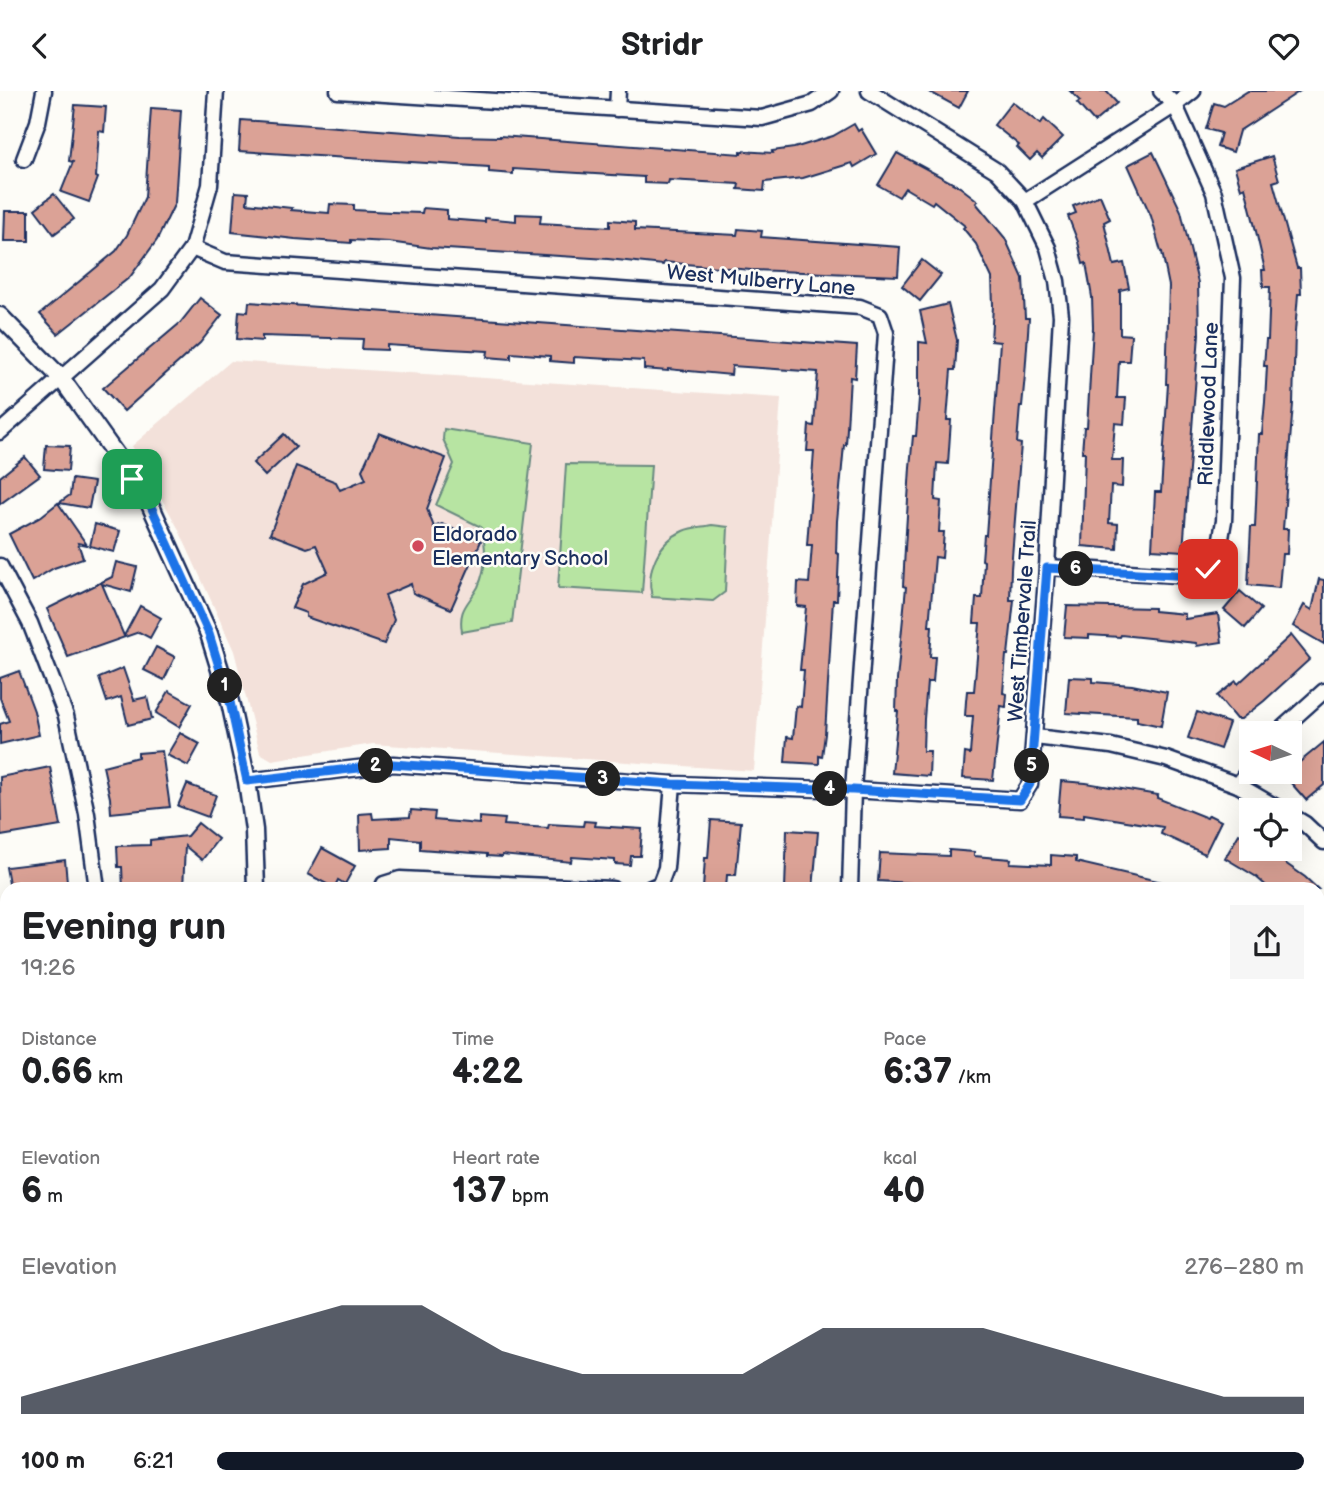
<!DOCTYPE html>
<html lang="en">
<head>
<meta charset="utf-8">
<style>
	:root { --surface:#fff; --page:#f6f6f6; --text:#202124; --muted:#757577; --accent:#111827 }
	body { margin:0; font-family:"Balsamiq Sans",sans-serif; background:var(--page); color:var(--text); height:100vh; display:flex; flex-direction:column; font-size:26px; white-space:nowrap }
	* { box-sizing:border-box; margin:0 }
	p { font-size:23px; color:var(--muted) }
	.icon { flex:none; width:38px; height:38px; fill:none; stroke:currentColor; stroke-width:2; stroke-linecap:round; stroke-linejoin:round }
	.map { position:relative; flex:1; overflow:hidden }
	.sheet { position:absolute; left:0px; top:791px; width:1325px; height:621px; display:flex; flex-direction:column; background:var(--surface); border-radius:21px 21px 0 0; box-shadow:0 7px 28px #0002 }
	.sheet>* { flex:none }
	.needle { width:46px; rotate:274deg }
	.controls { position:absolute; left:1239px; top:630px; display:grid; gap:14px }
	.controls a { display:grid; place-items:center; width:63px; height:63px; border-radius:0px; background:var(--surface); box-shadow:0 7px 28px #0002; font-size:35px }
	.pin { position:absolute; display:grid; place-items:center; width:60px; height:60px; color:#fff; margin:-30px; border-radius:14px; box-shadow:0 4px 10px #0006 }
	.km { position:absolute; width:35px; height:35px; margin:-18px; border-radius:50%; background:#222; color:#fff; font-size:19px; line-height:35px; text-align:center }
	.round { display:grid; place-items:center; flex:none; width:74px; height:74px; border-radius:0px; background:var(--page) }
	.headline { display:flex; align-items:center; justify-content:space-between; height:119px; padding:0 21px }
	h1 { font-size:38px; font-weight:800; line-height:52px }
	.figures { display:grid; grid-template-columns:repeat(3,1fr); gap:10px; height:119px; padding:7px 21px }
	.figures div { display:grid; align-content:center }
	.figures b { font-size:35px; font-weight:800 }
	.figures small { font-size:19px; font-weight:400 }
	.figures p { font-size:19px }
	.chart { height:196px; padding:14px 21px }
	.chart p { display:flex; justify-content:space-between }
	.chart svg { width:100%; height:126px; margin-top:7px; fill:var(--accent); opacity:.7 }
	ul { padding:0 21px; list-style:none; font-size:23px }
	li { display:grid; grid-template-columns:112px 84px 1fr; align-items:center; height:52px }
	li i { height:18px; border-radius:9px; background:var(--accent) }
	header { display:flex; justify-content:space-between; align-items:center; height:91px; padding:0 21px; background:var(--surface); font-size:32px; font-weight:800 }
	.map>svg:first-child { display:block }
	.built { fill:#f3e1da }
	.green { fill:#b7e4a2; stroke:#698a80; stroke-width:2 }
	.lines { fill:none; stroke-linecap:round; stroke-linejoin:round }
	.stream { stroke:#5d90b3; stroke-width:4.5 }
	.building { fill:#dba296; stroke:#1b2f5e; stroke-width:2 }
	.minor-casing { stroke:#1b2f5e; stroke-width:19 }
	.tertiary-casing { stroke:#1b2f5e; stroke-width:21 }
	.minor { stroke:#fdfcf7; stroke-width:14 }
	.tertiary { stroke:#fdfcf7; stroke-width:16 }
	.route-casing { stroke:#fff; stroke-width:14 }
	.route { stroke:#1a73e8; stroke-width:9 }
	.poi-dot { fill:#d1495b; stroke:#fdfcf7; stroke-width:2.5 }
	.labels { text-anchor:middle; stroke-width:5; stroke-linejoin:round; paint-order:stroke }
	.street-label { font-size:21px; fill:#1b2f5e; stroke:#fdfcf7 }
	.poi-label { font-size:21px; fill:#1b2f5e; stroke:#fdfcf7; text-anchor:start }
</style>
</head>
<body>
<header><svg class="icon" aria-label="back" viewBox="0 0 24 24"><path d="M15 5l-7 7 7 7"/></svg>Stridr<svg class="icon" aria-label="heart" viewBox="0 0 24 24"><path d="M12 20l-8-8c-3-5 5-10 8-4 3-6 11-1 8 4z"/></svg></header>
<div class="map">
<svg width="1324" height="1411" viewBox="0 0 1324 1411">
	<rect width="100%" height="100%" fill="#fdfcf7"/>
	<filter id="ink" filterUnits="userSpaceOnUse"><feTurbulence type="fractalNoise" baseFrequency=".0143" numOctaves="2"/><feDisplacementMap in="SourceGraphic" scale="14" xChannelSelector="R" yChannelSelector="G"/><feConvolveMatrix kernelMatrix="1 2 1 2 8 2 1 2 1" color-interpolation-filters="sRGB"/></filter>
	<g filter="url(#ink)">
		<!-- built -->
		<polygon class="built" points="231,270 781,307 754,680 373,653 272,669 260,662 234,560 178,437 132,355"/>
		<!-- green -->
		<g class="green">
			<path d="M444,338L533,352L512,532L462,541C458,517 468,514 478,496C487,476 487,457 481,436L436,414L454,373L443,348Z"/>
			<polygon points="566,373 651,374 642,502 558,497"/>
			<path d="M712,434L728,436L725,501L713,510L652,506C645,480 658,451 683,440C692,436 703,436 712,434Z"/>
			<polygon points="1318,1118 1324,1118 1324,1411 1058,1411 1059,1405 1318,1405"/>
		</g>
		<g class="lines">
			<!-- stream -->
			<g class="stream">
				<polyline points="1267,1405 1324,1408"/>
				<polyline points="1173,1411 1195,1405"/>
			</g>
		</g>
		<!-- building -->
		<g class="building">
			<polygon points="928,0 968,0 959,17"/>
			<polygon points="1070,0 1106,0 1117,12 1094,31 1077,12 1080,10"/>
			<polygon points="1248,0 1300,0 1239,40 1233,61 1217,56 1221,42 1206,38 1214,12 1224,15"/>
			<polygon points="1012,11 1040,33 1044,28 1063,46 1042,67 1037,62 1030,69 1017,56 1019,54 994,34"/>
			<polygon points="75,14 106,16 104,41 99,40 96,86 98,87 89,111 61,101 73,71 69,70"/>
			<polygon points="151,17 181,19 175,112 157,149 130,186 58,243 40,223 116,160 127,144 145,106"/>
			<polygon points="241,29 460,45 500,46 500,45 741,63 741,60 773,62 772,60 794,57 833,45 854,33 858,40 861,38 876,63 854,76 852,72 803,87 765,91 764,100 738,98 739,93 669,89 668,93 644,92 644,86 513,78 513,83 489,81 489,76 239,60"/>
			<polygon points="1153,61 1181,120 1198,192 1199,243 1183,460 1152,458 1155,401 1161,401 1168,293 1166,293 1169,195 1162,161 1161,161 1151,125 1128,74"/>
			<polygon points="897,62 960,96 978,110 976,112 1005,147 1023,187 1025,227 1029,227 1025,284 1022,315 1020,315 1017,352 1021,353 1011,478 1010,509 1014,509 1008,564 1006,564 1003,602 1007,603 1006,616 1001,615 993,689 963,687 965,662 970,663 973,625 965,625 966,610 967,600 974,600 980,532 974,532 976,507 982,507 984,470 982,469 984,444 986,444 1000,251 991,250 993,214 992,187 976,153 963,137 965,135 934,110 932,113 905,97 899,106 878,94"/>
			<polygon points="1272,65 1279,89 1273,91 1297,177 1300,177 1301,203 1298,203 1295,241 1293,313 1283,438 1288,438 1287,463 1282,463 1279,497 1248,494 1251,436 1255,436 1259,343 1262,343 1265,311 1267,275 1264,275 1266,249 1268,249 1270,196 1263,196 1262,179 1265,179 1255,136 1245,96 1241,98 1235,77"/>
			<polygon points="235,101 248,102 247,112 292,117 291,119 329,122 330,113 354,114 354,119 391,121 422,122 423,117 447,119 447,128 485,131 485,127 516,130 516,123 541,124 540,132 610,136 610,129 635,131 635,139 737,144 738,138 762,140 761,146 900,156 898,185 751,179 664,171 663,174 608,168 431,157 389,151 351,149 351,152 295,148 232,141"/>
			<polygon points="54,103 74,128 54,143 35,118"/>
			<polygon points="1100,104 1110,128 1104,131 1114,174 1124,172 1129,197 1120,199 1120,243 1131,244 1129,270 1119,270 1117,307 1126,307 1124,333 1115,332 1112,369 1123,369 1122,396 1111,395 1109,432 1118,433 1117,458 1082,455 1085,361 1082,361 1084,336 1087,336 1093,236 1092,206 1086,172 1083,173 1078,151 1068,125 1076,122 1073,115"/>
			<polygon points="5,120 29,120 29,150 4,150"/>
			<polygon points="922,169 941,184 920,210 902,195"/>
			<polygon points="200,207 222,224 200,252 124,320 103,297 180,232"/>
			<polygon points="249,211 857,255 855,287 850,286 846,354 844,354 837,430 836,462 839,463 837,509 833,509 825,643 822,666 819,665 819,673 785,671 787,646 793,647 796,615 801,616 804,579 800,579 806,516 797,515 798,491 809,492 812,454 807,454 814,360 807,360 809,334 814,335 818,281 732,275 731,284 668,278 668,280 644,278 644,270 574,266 574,272 550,270 550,265 511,262 511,268 487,266 488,260 449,258 387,254 387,259 362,258 363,248 262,245 262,250 237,248 239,220 248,221"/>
			<polygon points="948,213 957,249 955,279 951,279 947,329 951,329 948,373 937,372 935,409 941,410 939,441 944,441 942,467 935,466 929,535 932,535 930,566 935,566 933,591 927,591 924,628 923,660 930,660 929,685 892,682 898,620 896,620 897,589 906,496 903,495 905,457 910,376 913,345 916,345 919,308 919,251 927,252 920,220"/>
			<polygon points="379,342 446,367 427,418 434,436 442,433 481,450 451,518 413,502 411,493 385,504 394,529 384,553 306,526 306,522 292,517 303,493 328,481 316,454 307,457 270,443 296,375 336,391 340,399 366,388 362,379"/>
			<polygon points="284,343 296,356 265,385 253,372"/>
			<polygon points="46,354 70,355 68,380 44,378"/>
			<polygon points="25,366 40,384 0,413 0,386"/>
			<polygon points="72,388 94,391 89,417 59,412 70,404"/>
			<polygon points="58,412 87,454 78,452 83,467 54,477 32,490 9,443 39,427"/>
			<polygon points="95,433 120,440 114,461 90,455"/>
			<polygon points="116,471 137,476 131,501 102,493 124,545 140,515 161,527 150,547 139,541 68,566 47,518 112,486"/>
			<polygon points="1319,488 1324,489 1324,553 1293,535 1304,514 1312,519"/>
			<polygon points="1240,500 1261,518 1245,537 1224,519"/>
			<polygon points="1067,515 1154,517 1154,520 1185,523 1185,528 1218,523 1222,551 1197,555 1196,552 1121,544 1120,546 1089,544 1089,547 1064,546"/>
			<polygon points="1291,544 1310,568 1264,610 1241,628 1236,628 1217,605 1236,590 1238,593"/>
			<polygon points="156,556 175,566 164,589 144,579"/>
			<polygon points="123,577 134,609 147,606 152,628 128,634 121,606 107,611 99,587"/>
			<polygon points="19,580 34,620 39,644 0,653 0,633 9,630 0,607 0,587"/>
			<polygon points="1069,586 1093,587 1093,591 1132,594 1167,601 1161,635 1137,630 1137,626 1066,622"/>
			<polygon points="169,600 192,613 179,636 156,622"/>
			<polygon points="1197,621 1229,632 1220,658 1188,647"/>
			<polygon points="180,642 200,653 188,675 167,664"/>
			<polygon points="1324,651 1324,694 1306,709 1284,684"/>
			<polygon points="162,660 170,716 111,722 110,707 103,675 138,666 138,662"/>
			<polygon points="50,676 61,735 1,745 0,686"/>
			<polygon points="1061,690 1086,692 1158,704 1157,707 1207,727 1209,724 1221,730 1205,763 1161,743 1163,736 1084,723 1084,727 1058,725"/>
			<polygon points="187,693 216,704 208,726 178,715"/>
			<polygon points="411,719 435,721 434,729 479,733 479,726 505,728 504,734 548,737 549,733 583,735 584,730 596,731 595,735 642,738 640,765 631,765 630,774 615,773 615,769 572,766 571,771 502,764 502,766 487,765 487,763 420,758 420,749 391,746 391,757 360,759 359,723 372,722 373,728 410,726"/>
			<polygon points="711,729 741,731 736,784 727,784 726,798 703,798 705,767 708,767"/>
			<polygon points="198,732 218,748 202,769 185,755 183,798 123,798 122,776 118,776 117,755 150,754 150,749 187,745"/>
			<polygon points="787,739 818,741 813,798 785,798"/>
			<polygon points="1239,743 1251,750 1251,758 1265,758 1305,786 1318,798 1270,798 1255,785 1225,767"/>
			<polygon points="322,757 355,775 345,793 338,789 334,797 308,783"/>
			<polygon points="949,759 974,761 974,765 1011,768 1010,772 1051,774 1051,764 1076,766 1076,771 1175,794 1175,798 1015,798 878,790 880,762 949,765"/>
			<polygon points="65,769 67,791 25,798 10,798 6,776"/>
		</g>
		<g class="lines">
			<!-- minor casing -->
			<g class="minor-casing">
				<g id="minor">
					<polyline points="338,0 762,27 812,13 831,0"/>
					<polyline points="617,18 618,0"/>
					<polyline points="24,68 38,31 44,0"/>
					<polyline points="1025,110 1175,14 1193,0"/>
					<polyline points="192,157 225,171 860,216 880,224 886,242 853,699 850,798"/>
					<polyline points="0,341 162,198 192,157 210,94 216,0"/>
					<polyline points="0,475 30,532 66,625 87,723 97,798"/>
					<path d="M1047,476L1192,485C1222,472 1218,460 1224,430L1233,187L1214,102L1175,14L1161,0"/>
					<polyline points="1277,642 1324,600"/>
					<polyline points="1035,646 1111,655 1166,668 1238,694 1281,719"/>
					<polyline points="247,690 393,673 673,693 853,699 1020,709 1030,693 1047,476 1061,225 1057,190 1048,157 1025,110 997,80 869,0"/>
					<polyline points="1238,694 1251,676"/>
					<polyline points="1290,724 1305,733 1324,751"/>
					<polyline points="382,798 384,793 400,788 612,798"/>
					<polyline points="649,798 660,793 666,777 673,693"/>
					<polyline points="1318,1028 1324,1028"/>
					<polyline points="0,1165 7,1154"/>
					<polyline points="175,1411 180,1405"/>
				</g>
			</g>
			<!-- tertiary casing -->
			<g class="tertiary-casing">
				<g id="tertiary">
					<polyline points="0,225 61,287 148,409 209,543 230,611 247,690 254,739 256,798"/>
					<polyline points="15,1411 21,1405"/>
				</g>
			</g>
			<!-- minor -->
			<use href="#minor" class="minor"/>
			<!-- tertiary -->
			<use href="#tertiary" class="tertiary"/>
		</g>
	</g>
	<g class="lines" filter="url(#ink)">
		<!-- route casing -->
		<g class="route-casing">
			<polyline id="route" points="132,388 148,409 209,543 230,611 247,690 393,673 673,693 853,699 1020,709 1030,693 1047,477 1192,485 1208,478"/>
		</g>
		<!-- route -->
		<use href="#route" class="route"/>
	</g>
	<!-- markers -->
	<circle class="poi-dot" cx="418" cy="455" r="7"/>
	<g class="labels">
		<!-- street labels -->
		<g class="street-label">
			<text transform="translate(761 189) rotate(5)" y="7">West Mulberry Lane</text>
			<text transform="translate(1208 313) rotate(-88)" y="7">Riddlewood Lane</text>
			<text transform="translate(1022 530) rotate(-86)" y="7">West Timbervale Trail</text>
		</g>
		<!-- poi labels -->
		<g class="poi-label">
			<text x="432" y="450">Eldorado<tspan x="432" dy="24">Elementary School</tspan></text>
		</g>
	</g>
</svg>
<div class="controls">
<a><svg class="needle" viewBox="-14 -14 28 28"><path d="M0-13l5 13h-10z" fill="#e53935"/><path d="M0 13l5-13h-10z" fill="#757577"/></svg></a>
<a><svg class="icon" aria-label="locate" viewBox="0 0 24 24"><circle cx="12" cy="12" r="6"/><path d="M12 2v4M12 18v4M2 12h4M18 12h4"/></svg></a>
</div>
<div class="pin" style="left:132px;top:388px;background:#1e9e55"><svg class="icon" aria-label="arrive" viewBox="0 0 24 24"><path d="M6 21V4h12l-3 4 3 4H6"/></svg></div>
<div class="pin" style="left:1208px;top:478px;background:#d93025"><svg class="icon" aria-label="check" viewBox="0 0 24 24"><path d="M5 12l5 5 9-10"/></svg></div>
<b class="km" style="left:225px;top:595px">1</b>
<b class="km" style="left:376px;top:675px">2</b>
<b class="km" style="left:603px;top:688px">3</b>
<b class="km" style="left:830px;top:698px">4</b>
<b class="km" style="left:1032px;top:675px">5</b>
<b class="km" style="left:1076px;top:478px">6</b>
<section class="sheet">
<div class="headline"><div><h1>Evening run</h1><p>19:26</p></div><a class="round"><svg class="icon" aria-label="share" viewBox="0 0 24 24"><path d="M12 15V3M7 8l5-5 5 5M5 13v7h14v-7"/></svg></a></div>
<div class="figures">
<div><p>Distance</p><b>0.66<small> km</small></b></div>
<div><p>Time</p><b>4:22</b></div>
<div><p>Pace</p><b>6:37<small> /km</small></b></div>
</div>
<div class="figures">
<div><p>Elevation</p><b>6<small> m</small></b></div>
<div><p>Heart rate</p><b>137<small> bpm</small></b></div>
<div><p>kcal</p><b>40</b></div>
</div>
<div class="chart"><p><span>Elevation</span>276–280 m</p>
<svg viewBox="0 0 160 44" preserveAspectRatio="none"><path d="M0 44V38L10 30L20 22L30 14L40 6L50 6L60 22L70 30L80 30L90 30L100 14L110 14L120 14L130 22L140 30L150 38L160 38V44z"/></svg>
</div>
<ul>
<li><b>100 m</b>6:21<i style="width:100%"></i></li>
</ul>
</section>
</div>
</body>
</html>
